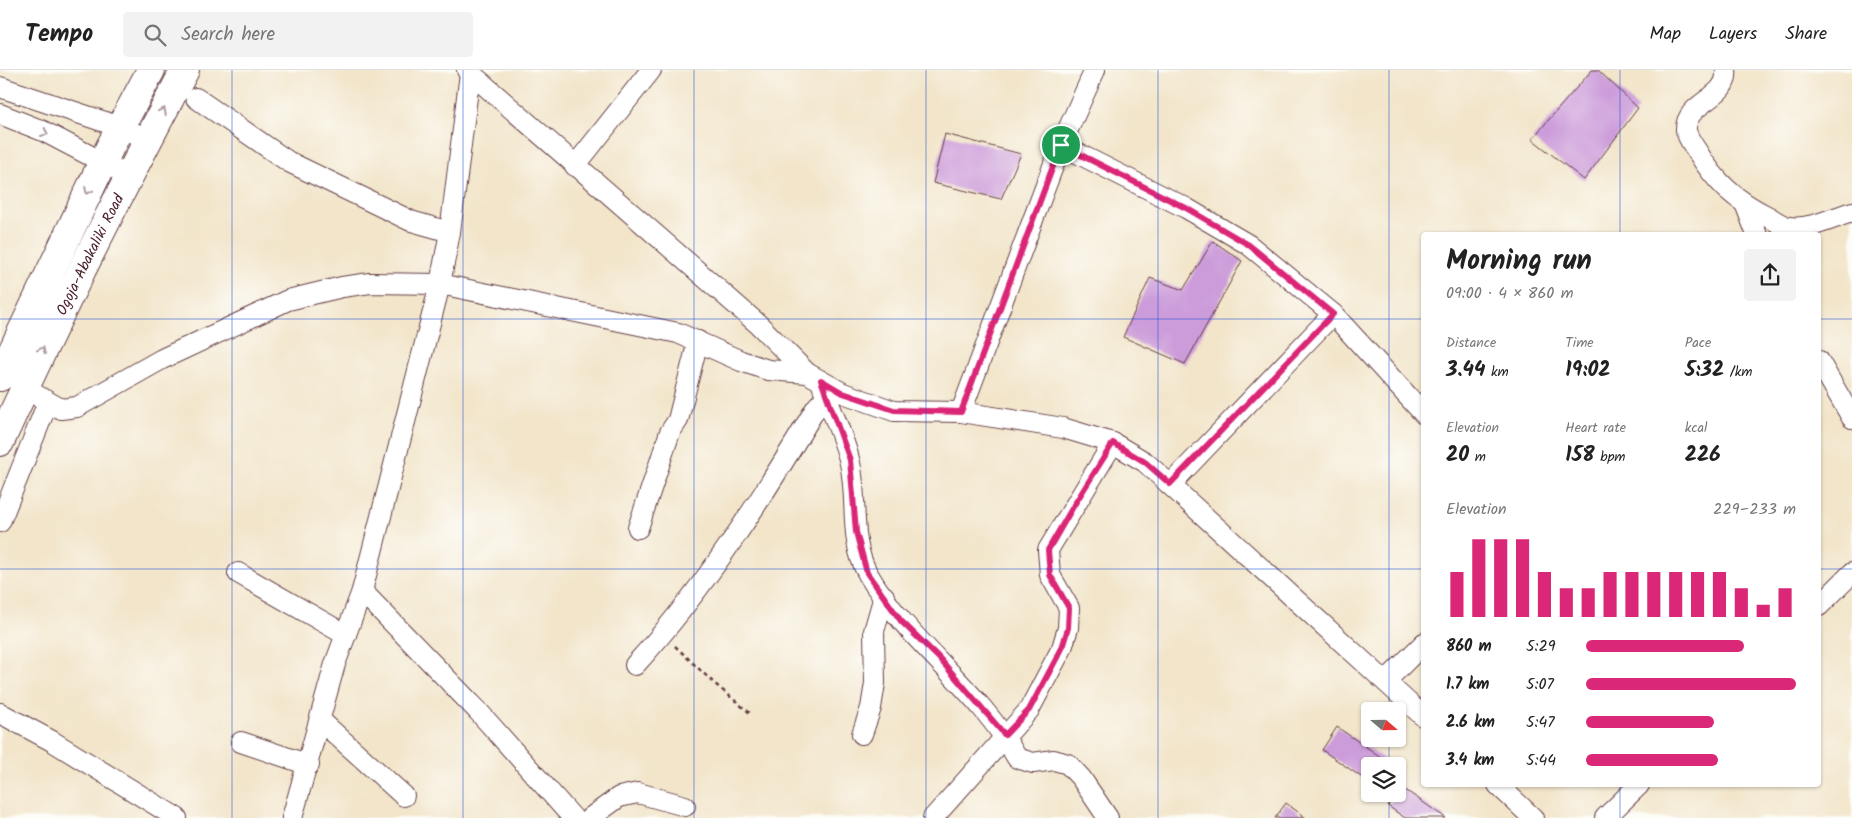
<!DOCTYPE html>
<html lang="en">
<head>
<meta charset="utf-8">
<style>
	:root { --surface:#fff; --page:#f2f2f2; --text:#222; --muted:#767676; --line:#e0e0e0; --accent:#db2777 }
	body { margin:0; font-family:Kalam,sans-serif; background:var(--page); color:var(--text); height:100vh; display:flex; flex-direction:column; font-size:19px; white-space:nowrap }
	* { box-sizing:border-box; margin:0 }
	p { font-size:16px; color:var(--muted) }
	.icon { flex:none; width:28px; height:28px; fill:none; stroke:currentColor; stroke-width:2; stroke-linecap:round; stroke-linejoin:round }
	.map { position:relative; flex:1; overflow:hidden }
	.panel { position:absolute; left:1421px; top:162px; width:400px; height:555px; display:flex; flex-direction:column; background:var(--surface); border-radius:5px; box-shadow:0 1px 4px #0004 }
	.panel>* { flex:none }
	.needle { width:32px; rotate:110deg }
	.fabs { position:absolute; left:1361px; top:632px; display:grid; gap:10px }
	.fabs a { display:grid; place-items:center; width:45px; height:45px; border-radius:5px; background:var(--surface); box-shadow:0 1px 4px #0004; font-size:25px }
	.pin { position:absolute; display:grid; place-items:center; width:42px; height:42px; color:#fff; margin:-21px; border:2px solid #fff; border-radius:50%; box-shadow:0 1px 5px #0007 }
	.round { display:grid; place-items:center; flex:none; width:52px; height:52px; border-radius:5px; background:var(--page) }
	.overview { display:flex; align-items:center; justify-content:space-between; height:85px; padding:0 25px }
	h1 { font-size:28px; font-weight:600; line-height:38px }
	.stats { display:grid; grid-template-columns:repeat(3,1fr); gap:8px; height:85px; padding:5px 25px }
	.stats div { display:grid; align-content:center }
	.stats b { font-size:21px; font-weight:600 }
	.stats small { font-size:14px; font-weight:400 }
	.stats p { font-size:14px }
	.chart { height:140px; padding:10px 25px }
	.chart p { display:flex; justify-content:space-between }
	.chart svg { width:100%; height:90px; margin-top:5px; stroke:var(--accent); stroke-width:6 }
	ul { padding:0 25px; list-style:none; font-size:16px }
	li { display:grid; grid-template-columns:80px 60px 1fr; align-items:center; height:38px }
	li i { height:12px; border-radius:6px; background:var(--accent) }
	header { display:flex; align-items:center; gap:30px; box-sizing:border-box; height:70px; padding:0 25px; background:var(--surface); border-bottom:1px solid var(--line) }
	header strong { font-size:24px }
	nav { display:flex; gap:28px; margin-inline-start:auto; font-size:18px }
	.search { width:350px; height:45px; background:var(--page); display:flex; align-items:center; gap:12px; box-sizing:border-box; padding:0 18px; border-radius:5px; color:var(--muted); font-size:19px }
	.map>svg:first-child { display:block }
	.building { fill:#cc9cda }
	.lines { fill:none; stroke-linecap:round; stroke-linejoin:round }
	.minor-casing { stroke:#633d43; stroke-width:22 }
	.highway-casing { stroke:#633d43; stroke-width:30 }
	.path { stroke:#633d43; stroke-width:2.5; stroke-dasharray:4 4; stroke-linecap:butt }
	.minor { stroke:#fff; stroke-width:20 }
	.highway { stroke:#fff; stroke-width:28 }
	.oneway { stroke:#ae9aa0 }
	.route-casing { stroke:#fff; stroke-width:10 }
	.route { stroke:#db2777; stroke-width:6 }
	.grid { fill:none; stroke:#1d4ed8; stroke-width:1; stroke-opacity:0.55 }
	.labels { text-anchor:middle; stroke-width:4.5; stroke-linejoin:round; paint-order:stroke }
	.street-label { font-size:15px; fill:#4a1f2b; stroke:#fdfcf7 }
</style>
</head>
<body>
<header>
<strong>Tempo</strong>
<div class="search"><svg class="icon" aria-label="search" viewBox="0 0 24 24"><circle cx="10" cy="10" r="6"/><path d="M15 15l6 6"/></svg>Search here</div>
<nav><a>Map</a><a>Layers</a><a>Share</a></nav>
</header>
<div class="map">
<svg width="1852" height="748" viewBox="0 0 1852 748">
	<rect width="100%" height="100%" fill="#fdfcf7"/>
	<filter id="ink" filterUnits="userSpaceOnUse"><feTurbulence type="fractalNoise" baseFrequency=".02" numOctaves="2"/><feDisplacementMap in="SourceGraphic" scale="10" xChannelSelector="R" yChannelSelector="G"/><feConvolveMatrix kernelMatrix="1 2 1 2 8 2 1 2 1" color-interpolation-filters="sRGB"/></filter>
	<filter id="wash" filterUnits="userSpaceOnUse"><feTurbulence type="fractalNoise" baseFrequency=".0096" numOctaves="4" result="noise"/><feDisplacementMap in="SourceGraphic" scale="20" xChannelSelector="R" yChannelSelector="G"/><feGaussianBlur stdDeviation="1.12" result="paint"/><feColorMatrix in="noise" values="0 0 0 0 0 0 0 0 0 0 0 0 0 0 0 0 0 1.4 0 .05"/><feComposite in="paint" operator="in"/></filter>
	<g filter="url(#wash)">
		<rect width="100%" height="100%" fill="#f2e5ca"/>
		<g id="blocks">
			<!-- building -->
			<g class="building">
				<polygon points="1592,0 1598,0 1638,38 1584,110 1532,69"/>
				<polygon points="945,64 1021,84 1001,129 933,113"/>
				<polygon points="1213,171 1242,191 1185,294 1123,267 1150,208 1183,220"/>
				<polygon points="1337,657 1394,696 1370,696 1370,713 1322,680"/>
				<polygon points="1401,717 1446,748 1405,748 1388,736"/>
				<polygon points="1286,733 1306,748 1275,748"/>
			</g>
		</g>
	</g>
	<g filter="url(#ink)">
		<use href="#blocks" fill-opacity="0" stroke="#633d43" stroke-width="1"/>
		<g class="lines">
			<!-- minor casing -->
			<g class="minor-casing">
				<g id="minor">
					<polyline points="467,0 758,254 807,303 843,323 894,341 961,342 1063,358 1113,373 1145,392 1424,647"/>
					<path d="M1726,0C1730,29 1685,31 1686,60C1687,67 1693,75 1697,81C1716,113 1735,130 1769,147C1775,151 1782,156 1789,157C1810,160 1832,148 1852,142"/>
					<polyline points="0,17 120,57 148,69"/>
					<polyline points="196,28 289,92 411,151 450,162"/>
					<polyline points="0,44 43,61 129,106"/>
					<polyline points="1061,75 1186,138 1249,175 1333,244 1424,344"/>
					<polyline points="575,96 651,0"/>
					<polyline points="1746,136 1757,165"/>
					<polyline points="1819,291 1852,348"/>
					<path d="M821,311C829,337 842,362 849,389C859,425 848,470 868,504C908,573 979,618 1017,688L1033,693L1054,690L1068,694L1081,708L1108,748"/>
					<polyline points="24,318 61,339 77,337 162,289 288,230 342,217 370,213 440,214 678,263 741,291 768,300 807,303"/>
					<polyline points="961,342 1061,75 1095,0"/>
					<polyline points="1170,415 1333,244"/>
					<polyline points="0,452 48,332"/>
					<polyline points="638,458 670,362 678,350 698,271"/>
					<polyline points="238,503 346,565"/>
					<polyline points="362,521 478,641 573,748"/>
					<polyline points="1819,536 1852,503"/>
					<path d="M635,595C705,518 763,427 816,338L826,327"/>
					<polyline points="1386,611 1424,573"/>
					<polyline points="0,643 52,671 177,748"/>
					<polyline points="321,651 404,726"/>
					<polyline points="862,664 871,638 875,613 874,561 884,526"/>
					<polyline points="241,672 309,695"/>
					<polyline points="1498,715 1533,748"/>
					<polyline points="292,748 335,594 362,521 440,214 450,162 470,3"/>
					<polyline points="590,748 619,727 638,723 685,736"/>
					<polyline points="933,748 1029,640 1062,578 1068,558 1069,538 1050,505 1048,480 1113,373"/>
					<polyline points="1605,748 1639,715"/>
				</g>
			</g>
			<!-- highway casing -->
			<g class="highway-casing">
				<g id="highway">
					<polyline points="0,307 110,77 151,0"/>
					<path id="s1" d="M0,372C57,246 120,122 185,0"/>
				</g>
			</g>
			<!-- path -->
			<polyline class="path" points="675,576 715,614 750,643"/>
			<!-- minor -->
			<use href="#minor" class="minor"/>
			<!-- highway -->
			<use href="#highway" class="highway"/>
		</g>
		<!-- one-way arrows -->
		<defs><path id="oneway-chevron" d="M-2-3.5L2.5 0L-2 3.5" fill="none" stroke-width="1.6" stroke-linecap="round" stroke-linejoin="round" transform="scale(1.25)"/></defs>
		<g class="oneway">
			<use href="#oneway-chevron" transform="translate(163 41) rotate(-62)"/>
			<use href="#oneway-chevron" transform="translate(45 63) rotate(25)"/>
			<use href="#oneway-chevron" transform="translate(88 121) rotate(115)"/>
			<use href="#oneway-chevron" transform="translate(42 280) rotate(-65)"/>
		</g>
	</g>
	<g class="lines" filter="url(#ink)">
		<!-- route casing -->
		<g class="route-casing">
			<polygon id="route" points="1061,75 1186,138 1249,175 1333,244 1170,414 1145,392 1113,373 1074,435 1048,480 1050,505 1069,538 1068,558 1062,578 1029,640 1005,665 939,588 901,551 867,503 856,462 850,390 821,310 843,323 894,340 961,342"/>
		</g>
		<!-- route -->
		<use href="#route" class="route"/>
	</g>
	<!-- grid -->
	<path class="grid" d="M232,0V748M463,0V748M694,0V748M926,0V748M1158,0V748M1389,0V641M1620,0V165M0,249H1424M1819,249H1852M0,499H1424M1819,499H1852M1389,669V696M1620,715V748M1389,724V748"/>
	<g class="labels">
		<!-- street labels -->
		<g class="street-label">
			<text dy="5" stroke="none"><textPath href="#s1" startOffset="208">Ogoja-Abakaliki Road</textPath></text>
		</g>
	</g>
</svg>
<div class="fabs">
<a><svg class="needle" viewBox="-14 -14 28 28"><path d="M0-13l5 13h-10z" fill="#e53935"/><path d="M0 13l5-13h-10z" fill="#767676"/></svg></a>
<a><svg class="icon" aria-label="layers" viewBox="0 0 24 24"><path d="M12 4l9 5-9 5-9-5zM3 14l9 5 9-5"/></svg></a>
</div>
<div class="pin" style="left:1061px;top:75px;background:#1e9e55"><svg class="icon" aria-label="arrive" viewBox="0 0 24 24"><path d="M6 21V4h12l-3 4 3 4H6"/></svg></div>
<section class="panel">
<div class="overview"><div><h1>Morning run</h1><p>09:00 · 4 × 860 m</p></div><a class="round"><svg class="icon" aria-label="share" viewBox="0 0 24 24"><path d="M12 15V3M7 8l5-5 5 5M5 13v7h14v-7"/></svg></a></div>
<div class="stats">
<div><p>Distance</p><b>3.44<small> km</small></b></div>
<div><p>Time</p><b>19:02</b></div>
<div><p>Pace</p><b>5:32<small> /km</small></b></div>
</div>
<div class="stats">
<div><p>Elevation</p><b>20<small> m</small></b></div>
<div><p>Heart rate</p><b>158<small> bpm</small></b></div>
<div><p>kcal</p><b>226</b></div>
</div>
<div class="chart"><p><span>Elevation</span>229–233 m</p>
<svg viewBox="0 0 160 44" preserveAspectRatio="none"><path d="M5 44V22M15 44V6M25 44V6M35 44V6M45 44V22M55 44V30M65 44V30M75 44V22M85 44V22M95 44V22M105 44V22M115 44V22M125 44V22M135 44V30M145 44V38M155 44V30"/></svg>
</div>
<ul>
<li><b>860 m</b>5:29<i style="width:75%"></i></li>
<li><b>1.7 km</b>5:07<i style="width:100%"></i></li>
<li><b>2.6 km</b>5:47<i style="width:61%"></i></li>
<li><b>3.4 km</b>5:44<i style="width:63%"></i></li>
</ul>
</section>
</div>
</body>
</html>
